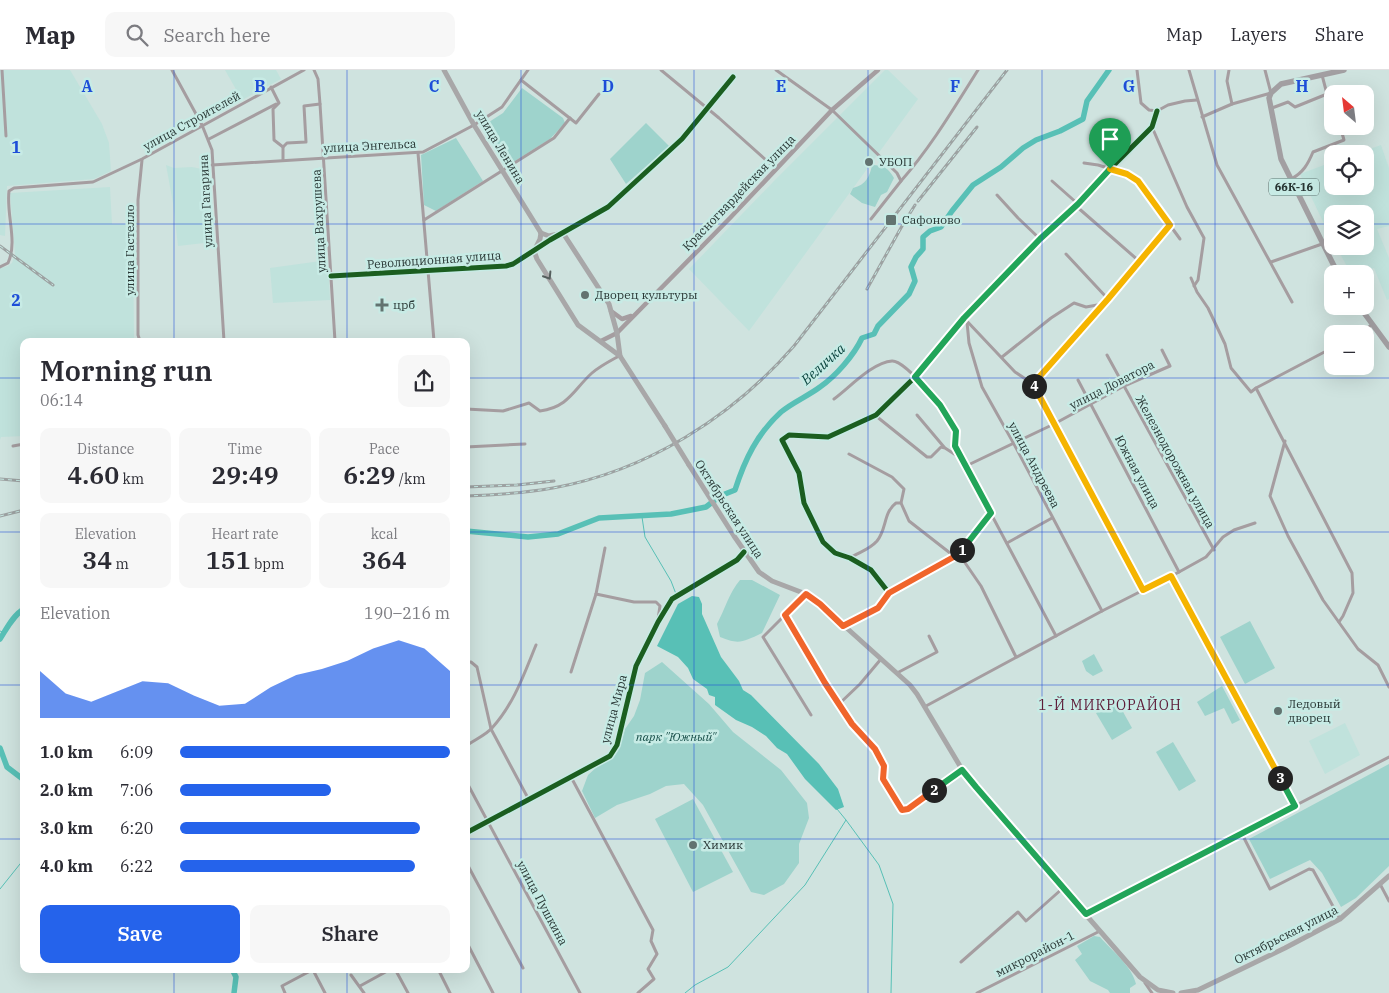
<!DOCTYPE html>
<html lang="en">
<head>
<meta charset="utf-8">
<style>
	:root { --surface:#fff; --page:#f7f7f7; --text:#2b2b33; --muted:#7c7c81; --line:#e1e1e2; --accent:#2563eb }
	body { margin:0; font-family:"IBM Plex Serif",serif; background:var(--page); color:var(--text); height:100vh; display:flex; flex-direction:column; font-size:19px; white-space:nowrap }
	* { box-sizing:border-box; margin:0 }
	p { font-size:16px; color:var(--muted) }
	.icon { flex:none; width:28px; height:28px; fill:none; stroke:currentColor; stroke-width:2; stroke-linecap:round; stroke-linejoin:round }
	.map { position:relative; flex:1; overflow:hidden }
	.drawer { position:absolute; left:20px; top:268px; width:450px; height:635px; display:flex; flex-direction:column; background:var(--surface); border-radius:10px; box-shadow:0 5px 20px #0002 }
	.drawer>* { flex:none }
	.needle { width:32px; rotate:332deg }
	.fabs { position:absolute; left:1324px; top:15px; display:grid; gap:10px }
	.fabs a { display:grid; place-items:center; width:50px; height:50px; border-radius:10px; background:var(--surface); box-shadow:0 5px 20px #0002; font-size:25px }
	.pin { position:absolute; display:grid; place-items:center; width:42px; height:42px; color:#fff; margin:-51px -21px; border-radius:50% 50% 50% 0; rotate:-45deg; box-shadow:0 0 5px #0007 }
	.pin .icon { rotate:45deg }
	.km { position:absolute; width:25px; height:25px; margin:-12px; border-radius:50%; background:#222; color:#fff; font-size:14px; line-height:25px; text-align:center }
	.round { display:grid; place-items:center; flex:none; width:52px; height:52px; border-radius:10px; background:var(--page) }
	.head { display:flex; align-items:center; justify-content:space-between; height:85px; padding:0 20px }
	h1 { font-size:28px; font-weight:600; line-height:38px }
	.figures { display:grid; grid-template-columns:repeat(3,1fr); gap:8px; height:85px; padding:5px 20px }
	.figures div { display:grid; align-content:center; border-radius:10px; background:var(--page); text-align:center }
	.figures b { font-size:25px; font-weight:600 }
	.figures small { font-size:14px; font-weight:400 }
	.figures p { font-size:14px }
	.chart { height:140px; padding:10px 20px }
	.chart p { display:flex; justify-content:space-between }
	.chart svg { width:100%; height:90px; margin-top:5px; fill:var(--accent); opacity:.7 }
	.cta { display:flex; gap:10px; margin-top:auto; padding:10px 20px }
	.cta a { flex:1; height:58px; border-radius:10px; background:var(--accent); color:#fff; font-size:20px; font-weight:600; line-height:58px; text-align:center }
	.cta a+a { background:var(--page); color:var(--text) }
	ul { padding:0 20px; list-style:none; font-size:16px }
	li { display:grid; grid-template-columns:80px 60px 1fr; align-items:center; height:38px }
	li i { height:12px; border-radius:6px; background:var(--accent) }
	header { display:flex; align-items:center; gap:30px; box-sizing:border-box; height:70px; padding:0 25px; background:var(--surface); border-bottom:1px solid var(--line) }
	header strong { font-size:24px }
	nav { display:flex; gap:28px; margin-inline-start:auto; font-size:18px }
	.search { width:350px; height:45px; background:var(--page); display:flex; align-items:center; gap:12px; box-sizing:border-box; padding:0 18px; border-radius:10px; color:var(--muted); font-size:19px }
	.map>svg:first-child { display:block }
	.built { fill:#c0e2dc }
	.green { fill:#9ed3cc }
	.water { fill:#58c0b6 }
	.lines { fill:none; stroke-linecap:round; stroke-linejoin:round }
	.stream { stroke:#58c0b6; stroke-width:1 }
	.river { stroke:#58c0b6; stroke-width:5.5 }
	.minor { stroke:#a59da0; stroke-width:3 }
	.tertiary { stroke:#a59da0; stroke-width:4.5 }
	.secondary { stroke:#a8a7a8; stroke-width:5 }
	.primary { stroke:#a29fa2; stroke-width:5.5 }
	.rail-casing { stroke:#9da2a2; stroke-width:3 }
	.rail { stroke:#c7ebe5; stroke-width:1; stroke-dasharray:4; stroke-linecap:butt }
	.secondary-bridge { stroke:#a8a7a8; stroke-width:5 }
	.cycleway-casing { stroke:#c7ebe5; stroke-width:8 }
	.cycleway { stroke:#1b5e20; stroke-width:5 }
	.oneway { stroke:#555e5d }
	.split-1-casing { stroke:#fff; stroke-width:10 }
	.split-2-casing { stroke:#fff; stroke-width:10 }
	.split-3-casing { stroke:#fff; stroke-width:10 }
	.split-4-casing { stroke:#fff; stroke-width:10 }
	.split-5-casing { stroke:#fff; stroke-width:10 }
	.split-1 { stroke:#22a559; stroke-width:6 }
	.split-2 { stroke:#f0652b; stroke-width:6 }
	.split-3 { stroke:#22a559; stroke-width:6 }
	.split-4 { stroke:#f5b400; stroke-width:6 }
	.split-5 { stroke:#f5b400; stroke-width:6 }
	.grid { fill:none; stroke:#1d4ed8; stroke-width:1; stroke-opacity:0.55 }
	.poi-dot { fill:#627370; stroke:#c7ebe5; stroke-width:2 }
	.labels { text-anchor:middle; stroke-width:5; stroke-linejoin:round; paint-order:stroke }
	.shield { fill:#c7ebe5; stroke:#586c69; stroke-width:1 }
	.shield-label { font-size:11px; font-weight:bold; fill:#283634 }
	.street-label { font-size:12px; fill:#283634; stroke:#c7ebe5 }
	.poi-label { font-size:12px; fill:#283634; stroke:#c7ebe5; text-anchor:start }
	.park-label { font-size:12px; font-style:italic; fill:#174e48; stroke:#c7ebe5 }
	.water-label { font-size:14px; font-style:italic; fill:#0b453f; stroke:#c7ebe5 }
	.neighbourhood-label { font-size:14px; letter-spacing:1px; fill:#5e1c38; stroke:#c7ebe5 }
	.grid-label { font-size:16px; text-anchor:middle; font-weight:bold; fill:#1d4ed8; stroke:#c7ebe5; stroke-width:5; stroke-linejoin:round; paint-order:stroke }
</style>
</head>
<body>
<header>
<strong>Map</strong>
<div class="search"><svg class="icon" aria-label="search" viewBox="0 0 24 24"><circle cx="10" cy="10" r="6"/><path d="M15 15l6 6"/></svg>Search here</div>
<nav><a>Map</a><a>Layers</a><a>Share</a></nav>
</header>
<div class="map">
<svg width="1389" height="923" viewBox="0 0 1389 923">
	<rect width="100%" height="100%" fill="#cfe3df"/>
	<!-- built -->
	<g class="built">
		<polygon points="0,0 70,0 102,54 109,73 111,101 94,109 7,116 5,166 0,165"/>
		<polygon points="225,0 276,0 281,9 242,30"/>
		<polygon points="885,0 888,0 918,29 749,261 689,199 774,111"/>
		<polygon points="1381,75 1389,98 1389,156 1377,159 1389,188 1389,229 1387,230 1374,198 1360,204 1351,204 1336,176 1365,176 1365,144 1332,144 1332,170 1300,104 1332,92 1332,116 1365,116 1365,84 1356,84"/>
		<polygon points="166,95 174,98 192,97 207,100 213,172 178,176 173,133"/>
		<polygon points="110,117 112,154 133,154 134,271 24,271 24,366 1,367 0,370 0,198 8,196 12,193 15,184 10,123"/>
		<polygon points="328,190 330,230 273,233 270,198"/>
		<polygon points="1345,653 1360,685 1325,704 1309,671"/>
	</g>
	<!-- green -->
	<g class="green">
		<polygon points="522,18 563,48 565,53 550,69 510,94 509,92 505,95 486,65 489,52 503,43"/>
		<polygon points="646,53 669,76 626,114 610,89"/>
		<polygon points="456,68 483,111 436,141 424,135 421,85"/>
		<path d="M872,95C884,95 888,98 894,108L887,122L881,125L875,137L862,133L850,124L853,118C866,115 870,106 872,95Z"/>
		<path d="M740,510H752L780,525L762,563C743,572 739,575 720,567L717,554C725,539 729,523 740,510Z"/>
		<polygon points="1250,551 1275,598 1245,614 1220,567"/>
		<polygon points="1094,584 1103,601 1093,606 1086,601 1082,591"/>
		<polygon points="662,592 709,634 733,662 781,700 807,733 809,748 799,774 799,793 784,814 764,825 751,822 703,735 684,714 666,716 650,724 617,735 595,748 582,721 588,705 620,676 625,659 634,646 640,630 645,603"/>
		<polygon points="1222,616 1240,650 1232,654 1224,638 1205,646 1197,632"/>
		<polygon points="1117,631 1132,658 1112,670 1096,643"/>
		<polygon points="1173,672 1196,711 1179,721 1156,682"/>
		<polygon points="1389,694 1389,796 1356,828 1341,837 1322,803 1310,790 1270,809 1249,769"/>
		<polygon points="693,729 733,802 693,822 655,749"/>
		<path d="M1094,866L1100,867C1112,881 1132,896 1136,914L1130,918V923H1110L1108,920L1090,911L1075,890L1082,884L1077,876Z"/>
	</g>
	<!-- water -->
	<polygon class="water" points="692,526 699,527 702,534 702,544 721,587 739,611 743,620 751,625 819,694 838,719 844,737 836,740 805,709 787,684 777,678 766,666 752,657 736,650 715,635 715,627 709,625 707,619 693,609 688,598 678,587 657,576 678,534"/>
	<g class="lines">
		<!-- stream -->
		<g class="stream">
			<polyline points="642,447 645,467 671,511 676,524"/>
			<polyline points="0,561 5,563"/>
			<polyline points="846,750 879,795 893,834 891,923"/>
			<polyline points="0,819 24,789"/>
			<polyline points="685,923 695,915 728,897 805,815 846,750 837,739"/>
		</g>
		<!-- river -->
		<g class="river">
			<path d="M466,461L528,467L558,464L599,448L671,444L706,437L720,426L735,420C745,389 757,364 781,342C793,332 808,326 820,317C836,306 854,285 862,268L874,264L878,256L909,224L915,211L911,197L916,187L923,179V167L930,161L941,157L952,141L973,115L1001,97L1023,78L1036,70L1060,61L1083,49L1087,31L1109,0"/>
			<path d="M0,569C6,560 13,545 24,539"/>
			<polyline points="0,678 7,697 24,710"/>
			<polyline points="232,899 236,907 234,923"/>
		</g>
		<!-- minor -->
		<g class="minor">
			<polyline points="2,0 6,66"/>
			<polyline points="172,0 202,55 212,80 224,271"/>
			<polyline points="314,0 318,9 320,34 335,271"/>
			<polyline points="661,0 719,48 776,99"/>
			<polyline points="776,0 832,40 897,103 901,111 871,149"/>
			<polyline points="1137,0 1141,33 1149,40 1157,41 1168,35 1185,31 1197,30"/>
			<polyline points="1189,0 1217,95 1292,232"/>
			<polyline points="1229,0 1227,11 1232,34"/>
			<polyline points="521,10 576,53 599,24"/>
			<polyline points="271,17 279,33 273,39 274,70 283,77 283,90"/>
			<polyline points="1327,24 1332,36"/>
			<polyline points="1272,38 1288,32 1295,37 1327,24 1322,5"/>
			<polyline points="1202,47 1232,34 1271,23 1265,0"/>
			<polyline points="1152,57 1187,137 1204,168 1198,210 1194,216"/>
			<polyline points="209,69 276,34"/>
			<polyline points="283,77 287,73 306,72 304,36 320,34"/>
			<polyline points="418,83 434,271"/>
			<polyline points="1084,93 1098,95 1127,104 1138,111 1180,169"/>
			<polyline points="212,95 423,82 474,55 502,37 528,0"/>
			<path d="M1291,109C1303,103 1308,94 1313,82L1344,70L1340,56"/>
			<path d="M901,111C931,77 954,38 978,0"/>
			<polyline points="1052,111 1078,134"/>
			<polyline points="997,125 1018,148 1040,169"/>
			<polyline points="1076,136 1139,191"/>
			<polyline points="424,150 554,68 570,48"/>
			<polyline points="562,163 608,137 682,69 733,7"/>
			<polyline points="1066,184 1108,229"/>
			<polyline points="1271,192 1322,174"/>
			<path d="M0,197L8,193C18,171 6,145 9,121L14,118L93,112L142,89L304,0"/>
			<polyline points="331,206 506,196 513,194 557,166"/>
			<polyline points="1191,208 1197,222 1208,238 1225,274 1231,298 1251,322 1256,318"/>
			<polyline points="964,248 1015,302 1033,314 1143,520"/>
			<polyline points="967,252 969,273 982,317 1014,374 1102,541"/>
			<polyline points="1357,264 1372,255"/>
			<polyline points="140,271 138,265 138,130 142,90"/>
			<polyline points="1332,278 1256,318 1352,503 1353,523 1343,546 1339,552"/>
			<polyline points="1107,285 1214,480"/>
			<polyline points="1002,287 1051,248 1074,233 1086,237 1103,234"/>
			<polyline points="1078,310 1179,502"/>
			<polyline points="1033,314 1108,229 1170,155"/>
			<path d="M834,329C849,318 873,292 892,291C906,290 951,346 955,360C957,365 955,371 955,376L1056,566"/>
			<path d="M466,339L503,341L529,333L540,341C569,337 574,319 592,303C600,296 610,291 619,286"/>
			<polyline points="917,345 944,377"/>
			<polyline points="876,346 927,387 931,387 941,377 945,378 962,389"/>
			<polyline points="1285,371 1270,426 1288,466 1323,530 1358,579 1378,595 1389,617"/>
			<polyline points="13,376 24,374"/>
			<polyline points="466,377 525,374"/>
			<polyline points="849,384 892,407 904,419 901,433 909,451 950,483 953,487"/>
			<polyline points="966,396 1054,354 1124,316 1170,296 1162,280"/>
			<polyline points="1007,473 1052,448"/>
			<polyline points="959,484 981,516 1016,587"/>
			<path d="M850,488C859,482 869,480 877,471C887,459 883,443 896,433H901"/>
			<polyline points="1171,506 1295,736"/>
			<polyline points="889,523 871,500 850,488 835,483 823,472 804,433 799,403 782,370 789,365 828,367 876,345 915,307 964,248 1040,169 1079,134 1110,99 1152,57 1157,41"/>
			<polyline points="596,524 634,532 656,532 660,536 658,549"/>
			<polyline points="806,524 785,545 825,613 852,654 875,679 884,696 883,709 902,740 908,739 962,699"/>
			<polyline points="785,545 763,567 811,645"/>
			<polyline points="844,555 878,538 889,523 959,484 991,443"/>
			<polyline points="466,592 471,592 477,597 491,659 529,730"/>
			<polyline points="571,602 596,524 605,478"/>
			<polyline points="897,603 937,582 929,566"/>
			<polyline points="839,634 860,614 881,589"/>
			<polyline points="926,636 1102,541 1179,502 1206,487 1223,467 1234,460 1255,453"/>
			<path d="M466,676C474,670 486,665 492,658C514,634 524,604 536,575"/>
			<polyline points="571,707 653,860 651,871 657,884 648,899 654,909 638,923"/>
			<polyline points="466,711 580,923"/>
			<polyline points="466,763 610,686 617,675 636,596 658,552 672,529 737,490 744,482"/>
			<polyline points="1242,764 1270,819 1309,799 1313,800 1340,849"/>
			<polyline points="466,792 523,898"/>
			<polyline points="1380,814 1389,831"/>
			<polyline points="1086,844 1389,687"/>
			<polyline points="466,871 493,923"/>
			<polyline points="961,892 1018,842 1026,851 1063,818"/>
			<polyline points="395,899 408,923"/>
			<polyline points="438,899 450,923"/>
			<polyline points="313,900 325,923"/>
			<polyline points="351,905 364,923"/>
			<polyline points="1145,913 1152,923"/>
			<polyline points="360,916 391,899"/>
			<polyline points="285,923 282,916 314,899"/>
			<polyline points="977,923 1100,861"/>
		</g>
		<!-- tertiary -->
		<g class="tertiary">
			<polyline points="611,241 622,249 631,246"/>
			<polyline points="601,271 617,263 730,148 832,40 878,0"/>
		</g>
		<!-- secondary -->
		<g class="secondary">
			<polyline points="444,0 474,55 541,163"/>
			<polyline points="541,163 540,169 534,181 537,189 578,255 620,286 665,356"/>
			<polyline points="541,163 549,166 563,163 609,234 617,263 620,286"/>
			<polyline points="689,395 734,466 759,502 772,511 806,524 820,534 910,615 917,624 960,696 972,714 1140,907 1158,920 1173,923"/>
			<polyline points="1181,923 1198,920 1285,878 1340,849 1389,806"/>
		</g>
		<!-- primary -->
		<g class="primary">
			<polyline points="1338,204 1281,89 1269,28 1271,23 1281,14 1344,0"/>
			<polyline points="1359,236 1389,277"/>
		</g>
		<!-- rail casing -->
		<g class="rail-casing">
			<g id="rail">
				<polyline points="918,131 977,57"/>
				<polyline points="0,176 53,215"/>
				<polyline points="867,219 902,156 915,135"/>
				<polyline points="0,409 24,411"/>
				<polyline points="466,417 517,415 554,411"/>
				<path d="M466,426C495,425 524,423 553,418C647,401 732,347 794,276L1007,0"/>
				<polyline points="0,446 24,440"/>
			</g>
		</g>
		<!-- rail -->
		<use href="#rail" class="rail"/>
		<!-- secondary-bridge -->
		<polyline class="secondary-bridge" points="665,356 689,395"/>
		<!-- cycleway casing -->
		<g class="cycleway-casing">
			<g id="cycleway">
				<polyline points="331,206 506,196 513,194 550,170 608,137 682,69 733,7"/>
				<polyline points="889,523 871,500 850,488 835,483 823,472 804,433 799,403 782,370 789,365 828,367 876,345 915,307 964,248 1040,169 1079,134 1110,99 1152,57 1157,41"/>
				<polyline points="466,763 610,686 617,675 636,596 658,552 672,529 737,490 744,482"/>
			</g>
		</g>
		<!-- cycleway -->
		<use href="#cycleway" class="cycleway"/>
	</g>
	<!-- one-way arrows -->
	<defs><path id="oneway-chevron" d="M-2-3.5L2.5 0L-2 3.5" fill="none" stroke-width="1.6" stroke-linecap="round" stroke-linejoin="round" transform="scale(1.25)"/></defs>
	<use class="oneway" href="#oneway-chevron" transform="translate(548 206) rotate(58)"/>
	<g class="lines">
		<!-- split-1 casing -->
		<g class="split-1-casing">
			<polyline id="split-1" points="962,480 991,443 955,376 956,361 940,335 915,307 964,248 1040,169 1078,134 1110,99"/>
		</g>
		<!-- split-2 casing -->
		<g class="split-2-casing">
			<polyline id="split-2" points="934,720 908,739 902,740 883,709 884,696 875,679 852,654 825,613 785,545 806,524 820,534 843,556 878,538 889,523 959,484 962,480"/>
		</g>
		<!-- split-3 casing -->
		<g class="split-3-casing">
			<polyline id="split-3" points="934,720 962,700 976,717 1086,844 1295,736 1280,708"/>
		</g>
		<!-- split-4 casing -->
		<g class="split-4-casing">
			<polyline id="split-4" points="1034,316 1143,520 1171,506 1280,708"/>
		</g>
		<!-- split-5 casing -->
		<g class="split-5-casing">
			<polyline id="split-5" points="1034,316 1033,314 1108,229 1170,155 1138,111 1127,104 1110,99"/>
		</g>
		<!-- split-1 -->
		<use href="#split-1" class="split-1"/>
		<!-- split-2 -->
		<use href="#split-2" class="split-2"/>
		<!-- split-3 -->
		<use href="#split-3" class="split-3"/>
		<!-- split-4 -->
		<use href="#split-4" class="split-4"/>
		<!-- split-5 -->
		<use href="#split-5" class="split-5"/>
	</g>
	<!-- grid -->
	<path class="grid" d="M174,0V271M347,0V271M521,0V923M694,0V923M868,0V923M1042,0V923M1215,0V923M0,154H1332M1365,154H1389M0,308H24M466,308H1389M0,462H24M466,462H1389M0,615H24M466,615H1389M0,769H24M466,769H1389M174,899V923M347,899V923"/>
	<!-- markers -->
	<g class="poi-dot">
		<circle cx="869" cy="92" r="5"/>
		<rect x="885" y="144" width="12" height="12" rx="2.5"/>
		<circle cx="585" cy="225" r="5"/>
		<path d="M379.5 227.5h5v5h5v5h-5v5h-5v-5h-5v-5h5z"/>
		<circle cx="1278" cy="641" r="5"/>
		<circle cx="693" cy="775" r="5"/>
	</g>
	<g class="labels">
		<!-- shield labels -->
		<rect class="shield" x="1269" y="108.5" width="50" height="17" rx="4"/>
		<g class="shield-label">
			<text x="1294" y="121">66К-16</text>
		</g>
		<!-- street labels -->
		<g class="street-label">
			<text transform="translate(192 51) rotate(-29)" y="4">улица Строителей</text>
			<text transform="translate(370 76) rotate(-3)" y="4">улица Энгельса</text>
			<text transform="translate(500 77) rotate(59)" y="4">улица Ленина</text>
			<text transform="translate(739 123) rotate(-46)" y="4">Красногвардейская улица</text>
			<text transform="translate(206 131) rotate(-93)" y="4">улица Гагарина</text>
			<text transform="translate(319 151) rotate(-93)" y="4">улица Вахрушева</text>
			<text transform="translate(130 180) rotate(-90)" y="4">улица Гастелло</text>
			<text transform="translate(434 190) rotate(-4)" y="4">Революционная улица</text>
			<text transform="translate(1112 315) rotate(-27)" y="4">улица Доватора</text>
			<text transform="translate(1175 392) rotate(61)" y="4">Железнодорожная улица</text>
			<text transform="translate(1034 395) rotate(62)" y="4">улица Андреева</text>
			<text transform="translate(1137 402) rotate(62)" y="4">Южная улица</text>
			<text transform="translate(729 439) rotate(57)" y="4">Октябрьская улица</text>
			<text transform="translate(614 639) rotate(-75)" y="4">улица Мира</text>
			<text transform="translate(542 833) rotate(62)" y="4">улица Пушкина</text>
			<text transform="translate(1286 865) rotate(-27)" y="4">Октябрьская улица</text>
			<text transform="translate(1035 884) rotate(-27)" y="4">микрорайон-1</text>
		</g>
		<!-- poi labels -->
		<g class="poi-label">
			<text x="879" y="96">УБОП</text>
			<text x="902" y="154">Сафоново</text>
			<text x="595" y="229">Дворец культуры</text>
			<text x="393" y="239">црб</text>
			<text x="1288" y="638">Ледовый<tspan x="1288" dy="14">дворец</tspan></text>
			<text x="703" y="779">Химик</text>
		</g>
		<!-- park labels -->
		<g class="park-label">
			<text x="676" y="671">парк "Южный"</text>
		</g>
		<!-- water labels -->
		<g class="water-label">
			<text transform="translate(823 294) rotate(-42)" y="5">Величка</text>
		</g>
		<!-- neighbourhood labels -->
		<g class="neighbourhood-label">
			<text x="1110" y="640">1-Й МИКРОРАЙОН</text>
		</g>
	</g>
	<g class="grid-label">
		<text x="87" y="22">A</text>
		<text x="260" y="22">B</text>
		<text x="434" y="22">C</text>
		<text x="608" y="22">D</text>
		<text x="781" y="22">E</text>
		<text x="955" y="22">F</text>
		<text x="1129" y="22">G</text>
		<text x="1302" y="22">H</text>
		<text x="16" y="83">1</text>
		<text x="16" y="236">2</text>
	</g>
</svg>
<div class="fabs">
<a><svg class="needle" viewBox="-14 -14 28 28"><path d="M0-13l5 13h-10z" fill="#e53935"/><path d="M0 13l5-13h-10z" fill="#7c7c81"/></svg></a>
<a><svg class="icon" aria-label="locate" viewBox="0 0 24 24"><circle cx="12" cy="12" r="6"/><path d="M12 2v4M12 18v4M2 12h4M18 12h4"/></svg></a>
<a><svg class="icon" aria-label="layers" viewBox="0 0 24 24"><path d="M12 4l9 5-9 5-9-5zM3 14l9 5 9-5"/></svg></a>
<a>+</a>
<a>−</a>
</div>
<div class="pin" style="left:1110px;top:99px;background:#1e9e55"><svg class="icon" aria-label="arrive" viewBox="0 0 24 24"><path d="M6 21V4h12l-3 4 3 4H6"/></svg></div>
<b class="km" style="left:962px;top:480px">1</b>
<b class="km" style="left:934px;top:720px">2</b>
<b class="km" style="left:1280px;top:708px">3</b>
<b class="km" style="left:1034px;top:316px">4</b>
<section class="drawer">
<div class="head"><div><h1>Morning run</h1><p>06:14</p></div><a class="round"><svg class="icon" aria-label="share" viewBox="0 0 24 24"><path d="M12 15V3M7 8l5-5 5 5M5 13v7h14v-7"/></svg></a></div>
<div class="figures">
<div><p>Distance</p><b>4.60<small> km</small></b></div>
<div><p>Time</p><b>29:49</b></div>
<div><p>Pace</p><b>6:29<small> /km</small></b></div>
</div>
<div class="figures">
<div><p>Elevation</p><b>34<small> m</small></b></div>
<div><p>Heart rate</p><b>151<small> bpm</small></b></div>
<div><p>kcal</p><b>364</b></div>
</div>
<div class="chart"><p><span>Elevation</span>190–216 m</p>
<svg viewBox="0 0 160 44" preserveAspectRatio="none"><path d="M0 44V21L10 32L20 36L30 31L40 26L50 27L60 33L70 38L80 37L90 29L100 23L110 20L120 16L130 10L140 6L150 10L160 21V44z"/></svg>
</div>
<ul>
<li><b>1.0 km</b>6:09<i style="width:100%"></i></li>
<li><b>2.0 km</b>7:06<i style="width:56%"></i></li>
<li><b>3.0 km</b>6:20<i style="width:89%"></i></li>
<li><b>4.0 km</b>6:22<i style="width:87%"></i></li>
</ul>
<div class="cta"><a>Save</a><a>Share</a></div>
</section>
</div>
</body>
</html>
